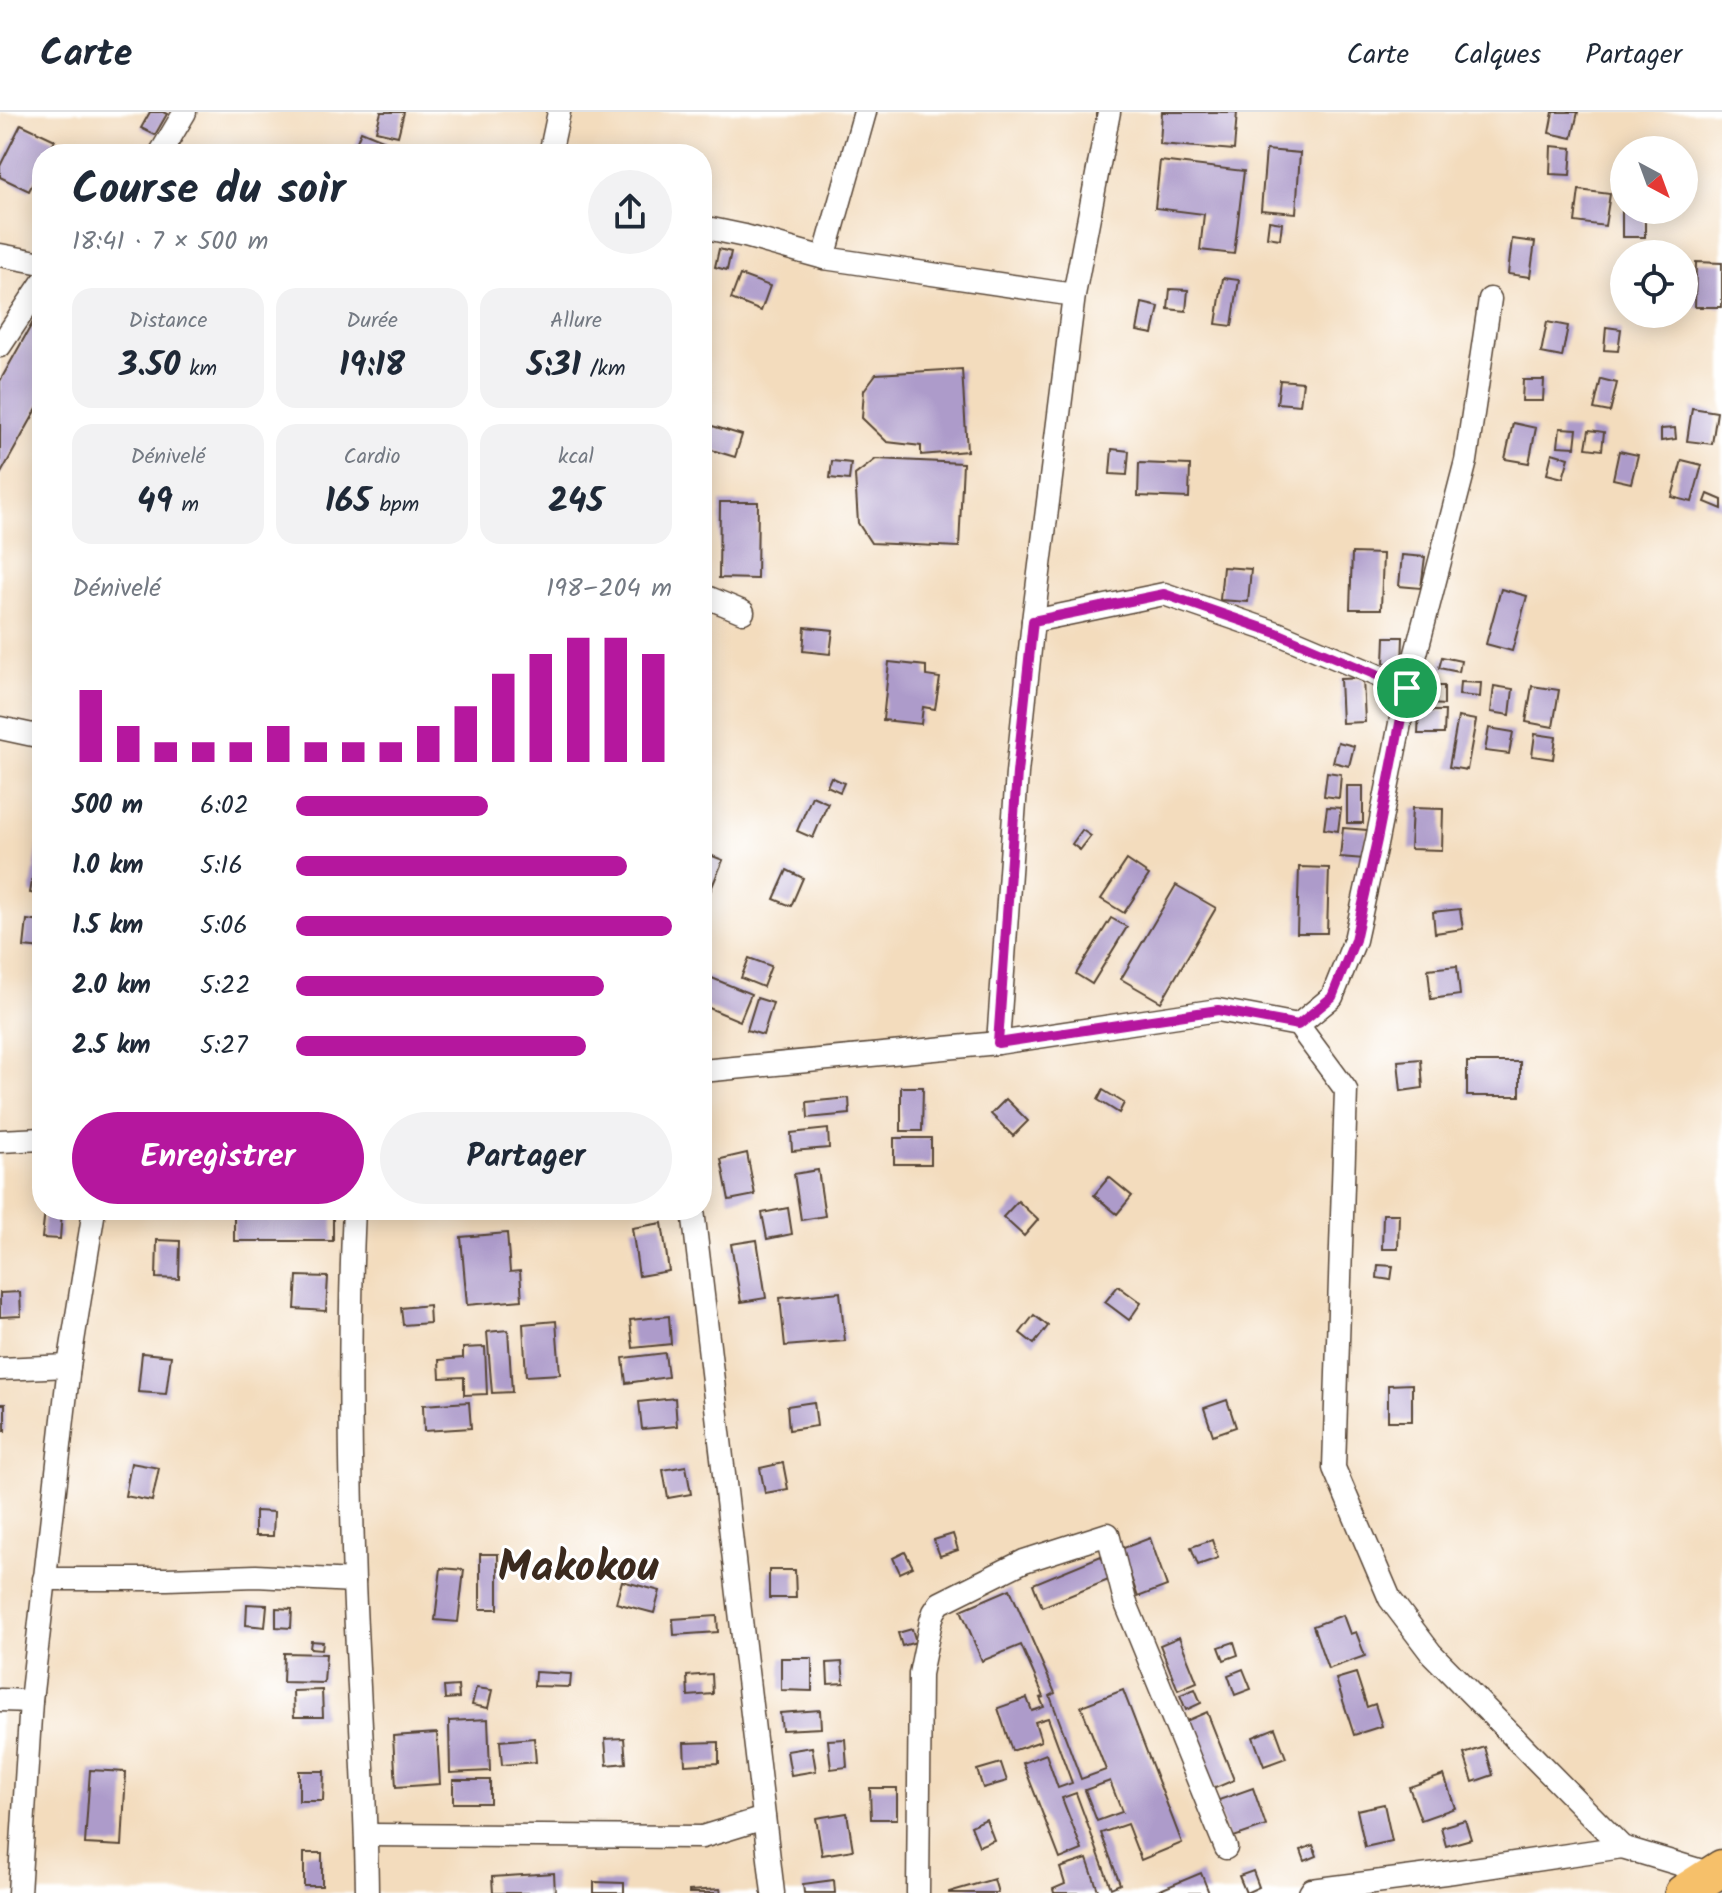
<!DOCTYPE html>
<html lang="fr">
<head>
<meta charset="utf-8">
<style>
	:root { --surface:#fff; --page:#f2f2f3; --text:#1f2937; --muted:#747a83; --line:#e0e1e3; --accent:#b5179e }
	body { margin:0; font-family:Kalam,sans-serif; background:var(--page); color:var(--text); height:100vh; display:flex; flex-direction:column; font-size:30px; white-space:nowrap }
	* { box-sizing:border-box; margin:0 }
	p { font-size:26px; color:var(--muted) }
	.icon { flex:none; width:44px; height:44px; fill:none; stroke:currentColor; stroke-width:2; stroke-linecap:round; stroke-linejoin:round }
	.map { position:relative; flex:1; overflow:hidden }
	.panel { position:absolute; left:32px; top:32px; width:680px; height:1076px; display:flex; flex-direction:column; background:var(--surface); border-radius:32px; box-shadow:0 4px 20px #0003 }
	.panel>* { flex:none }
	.needle { width:52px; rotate:139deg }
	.fabs { position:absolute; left:1610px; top:24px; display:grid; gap:16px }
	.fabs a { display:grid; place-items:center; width:88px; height:88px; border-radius:50%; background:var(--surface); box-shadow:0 4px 20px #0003; font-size:40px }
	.pin { position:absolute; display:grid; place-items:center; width:68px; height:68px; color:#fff; margin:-34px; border:4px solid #fff; border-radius:50%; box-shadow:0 2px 8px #0007 }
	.round { display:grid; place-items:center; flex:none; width:84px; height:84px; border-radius:42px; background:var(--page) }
	.summary { display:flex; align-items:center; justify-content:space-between; height:136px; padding:0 40px }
	h1 { font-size:44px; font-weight:700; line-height:60px }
	.metrics { display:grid; grid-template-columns:repeat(3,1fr); gap:12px; height:136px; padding:8px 40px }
	.metrics div { display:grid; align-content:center; border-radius:20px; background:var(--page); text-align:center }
	.metrics b { font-size:34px; font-weight:700 }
	.metrics small { font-size:22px; font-weight:400 }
	.metrics p { font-size:22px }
	.chart { height:224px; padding:16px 40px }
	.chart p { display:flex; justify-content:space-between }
	.chart svg { width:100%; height:144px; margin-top:8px; stroke:var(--accent); stroke-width:6 }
	.primary-button { display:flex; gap:16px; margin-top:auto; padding:16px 40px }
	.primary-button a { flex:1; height:92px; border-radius:48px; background:var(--accent); color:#fff; font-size:32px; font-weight:700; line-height:92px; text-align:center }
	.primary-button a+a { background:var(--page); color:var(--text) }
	ul { padding:0 40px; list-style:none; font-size:26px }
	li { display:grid; grid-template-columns:128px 96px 1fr; align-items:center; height:60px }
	li i { height:20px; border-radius:10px; background:var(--accent) }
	header { display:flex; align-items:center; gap:48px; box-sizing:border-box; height:112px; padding:0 40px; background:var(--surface); border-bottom:2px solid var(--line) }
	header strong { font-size:38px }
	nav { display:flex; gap:44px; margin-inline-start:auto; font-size:28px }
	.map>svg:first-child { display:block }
	.building { fill:#ad9bca; fill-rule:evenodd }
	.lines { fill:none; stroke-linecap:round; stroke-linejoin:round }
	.minor-casing { stroke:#574536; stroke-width:25 }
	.trunk-casing { stroke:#574536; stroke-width:39 }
	.minor { stroke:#fff; stroke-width:22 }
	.trunk { stroke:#f6c06b; stroke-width:36 }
	.route-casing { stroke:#fff; stroke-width:16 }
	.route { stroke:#b5179e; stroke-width:10 }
	.labels { text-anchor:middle; stroke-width:6; stroke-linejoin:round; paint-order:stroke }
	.town-label { font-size:44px; font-weight:bold; fill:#3b2a1e; stroke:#fff }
</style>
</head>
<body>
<header>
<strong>Carte</strong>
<nav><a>Carte</a><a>Calques</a><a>Partager</a></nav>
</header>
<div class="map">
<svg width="1722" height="1781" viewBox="0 0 1722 1781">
	<rect width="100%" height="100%" fill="#fff"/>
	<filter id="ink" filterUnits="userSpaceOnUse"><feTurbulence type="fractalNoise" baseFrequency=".0125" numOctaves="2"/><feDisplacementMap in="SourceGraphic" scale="16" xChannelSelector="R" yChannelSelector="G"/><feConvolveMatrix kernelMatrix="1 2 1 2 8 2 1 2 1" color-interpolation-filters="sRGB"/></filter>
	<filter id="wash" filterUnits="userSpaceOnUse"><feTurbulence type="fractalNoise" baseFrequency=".006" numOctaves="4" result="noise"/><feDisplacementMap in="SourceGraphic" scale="32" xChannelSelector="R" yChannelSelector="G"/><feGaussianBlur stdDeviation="1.8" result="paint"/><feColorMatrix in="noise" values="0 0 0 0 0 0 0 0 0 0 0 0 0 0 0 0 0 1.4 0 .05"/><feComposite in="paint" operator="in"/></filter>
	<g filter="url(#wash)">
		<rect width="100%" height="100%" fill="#f3dcbd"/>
		<g id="blocks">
			<!-- building -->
			<g class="building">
				<polygon points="150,0 163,0 167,2 155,23 141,16"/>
				<polygon points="381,0 404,0 398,24 376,19"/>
				<polygon points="1162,0 1237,0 1234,38 1160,32"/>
				<polygon points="1553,0 1578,0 1572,26 1549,21"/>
				<polygon points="21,12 55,28 48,42 42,42 42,53 29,79 0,65 0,54"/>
				<polygon points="361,19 388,30 383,42 352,42"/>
				<polygon points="1551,34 1572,36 1570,63 1550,62"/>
				<polygon points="1266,38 1300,41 1296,101 1261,98"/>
				<polygon points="1160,49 1244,59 1234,142 1200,138 1204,102 1155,96"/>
				<polygon points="1579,78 1610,82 1605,114 1575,110"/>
				<rect x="1622" y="99" width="23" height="26"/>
				<polygon points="1269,109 1282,111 1280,127 1267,125"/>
				<polygon points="1512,127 1535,130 1530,165 1508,162"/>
				<polygon points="719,137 731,140 727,158 715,155"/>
				<polygon points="1696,150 1722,151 1722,195 1695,195"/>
				<polygon points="740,163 770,174 761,199 731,187"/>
				<polygon points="1223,166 1239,168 1232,214 1216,212"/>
				<polygon points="1170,177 1188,178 1186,199 1168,197"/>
				<polygon points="1142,191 1159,195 1153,222 1137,219"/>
				<polygon points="42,194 42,288 0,363 0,269"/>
				<polygon points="1547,210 1568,214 1562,245 1541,241"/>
				<polygon points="1606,215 1621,217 1618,239 1604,238"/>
				<polygon points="962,257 967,339 921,343 921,334 887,330 862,306 864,278 876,262"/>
				<polygon points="1601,267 1617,271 1610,300 1594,297"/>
				<polygon points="1280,268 1303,270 1300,293 1277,291"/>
				<polygon points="1523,268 1544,268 1543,289 1522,289"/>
				<polygon points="1692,296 1717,300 1712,332 1687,329"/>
				<polygon points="1513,311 1536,316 1529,351 1505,347"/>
				<polygon points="709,313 742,323 735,345 702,335"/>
				<polygon points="1560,316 1577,317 1575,335 1558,334"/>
				<polygon points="1675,316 1676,327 1661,329 1661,317"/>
				<polygon points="1589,318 1604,320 1602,338 1586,336"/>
				<polygon points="1112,337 1129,339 1127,363 1110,362"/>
				<polygon points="1619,339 1638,343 1631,371 1613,367"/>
				<polygon points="1552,341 1569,346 1563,366 1547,362"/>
				<polygon points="876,347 963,351 959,435 871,431 858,411 855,363"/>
				<polygon points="1682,348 1702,353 1692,390 1672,385"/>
				<polygon points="832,349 851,351 849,368 830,366"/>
				<polygon points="1139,351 1190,353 1189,386 1138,384"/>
				<polygon points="1708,382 1722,388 1722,397 1705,390"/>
				<polygon points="720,390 758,390 757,467 719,466"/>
				<polygon points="1352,441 1383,442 1381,497 1350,497"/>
				<polygon points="1402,443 1425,445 1421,476 1399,474"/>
				<polygon points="1223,455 1251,457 1248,490 1220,488"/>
				<polygon points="1501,477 1527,484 1512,539 1486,532"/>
				<polygon points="805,515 833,518 830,542 803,539"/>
				<polygon points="1385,525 1403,525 1402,552 1384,551"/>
				<polygon points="1442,545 1461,549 1459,560 1439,556"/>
				<polygon points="889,550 926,554 926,564 940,566 935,597 923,595 921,612 883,608"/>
				<polygon points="1363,566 1365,610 1342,611 1340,567"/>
				<polygon points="1460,570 1481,571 1480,585 1459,583"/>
				<polygon points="1431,574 1444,574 1444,593 1431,592"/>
				<polygon points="1494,574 1513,577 1510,603 1491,600"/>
				<polygon points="1532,574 1559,578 1553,615 1526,610"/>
				<polygon points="1419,599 1445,599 1444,622 1418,622"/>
				<polygon points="1458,605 1476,608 1467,658 1449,655"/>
				<polygon points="1489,616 1513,620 1509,642 1485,639"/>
				<polygon points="1535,622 1556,625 1553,647 1532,644"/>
				<polygon points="1338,630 1354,634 1349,654 1333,650"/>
				<polygon points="1327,660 1341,662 1339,686 1324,684"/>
				<polygon points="831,665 844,671 840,680 827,674"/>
				<rect x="1347" y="674" width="16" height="37"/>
				<polygon points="812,684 828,691 813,726 797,719"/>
				<polygon points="1327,695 1341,696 1338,719 1324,717"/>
				<polygon points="1412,696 1443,697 1442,738 1410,737"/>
				<polygon points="1343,716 1367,718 1364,747 1340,745"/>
				<polygon points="1082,718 1091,724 1080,738 1072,732"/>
				<polygon points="40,722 42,722 42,783 30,781"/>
				<polygon points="702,740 723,748 702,799"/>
				<polygon points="1127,748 1149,763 1124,801 1101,787"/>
				<polygon points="1299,755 1329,756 1327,821 1297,821"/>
				<polygon points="787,758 803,766 791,794 774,787"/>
				<polygon points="1176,773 1216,796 1161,890 1121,867"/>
				<polygon points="1460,797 1463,817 1435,821 1433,800"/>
				<polygon points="1111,806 1127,815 1092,872 1076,862"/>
				<polygon points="27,808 42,810 42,837 24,835"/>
				<polygon points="749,846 771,854 763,875 741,866"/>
				<polygon points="1457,854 1460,883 1431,887 1428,857"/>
				<polygon points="707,864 751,882 740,909 702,893 702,876"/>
				<polygon points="757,886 773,891 763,923 747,918"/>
				<polygon points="1421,947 1423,976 1401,979 1398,949"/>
				<rect x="1467" y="950" width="53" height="34"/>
				<polygon points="901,975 923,975 922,1019 901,1019"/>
				<polygon points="1103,978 1124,991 1119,1001 1098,988"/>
				<polygon points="849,986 850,1002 808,1006 807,990"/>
				<polygon points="1006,987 1028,1009 1013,1024 991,1002"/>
				<polygon points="828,1017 829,1036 792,1039 791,1021"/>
				<rect x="894" y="1026" width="37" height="26"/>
				<polygon points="747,1041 755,1083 729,1088 721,1047"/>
				<polygon points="818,1058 825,1104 801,1108 794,1062"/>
				<polygon points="1109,1065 1132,1084 1117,1102 1094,1083"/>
				<polygon points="1018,1089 1038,1108 1024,1124 1003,1105"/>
				<polygon points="788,1096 792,1122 767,1127 762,1101"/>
				<polygon points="45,1098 62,1099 60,1127 42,1126"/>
				<rect x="234" y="1098" width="99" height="31"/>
				<polygon points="1383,1102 1399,1102 1398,1137 1382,1137"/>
				<polygon points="662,1111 669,1159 639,1164 632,1116"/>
				<polygon points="507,1121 510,1160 520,1159 522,1188 467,1193 461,1125"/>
				<polygon points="157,1128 180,1129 179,1167 156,1166"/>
				<polygon points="757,1128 766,1186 741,1190 731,1132"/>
				<polygon points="1378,1153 1393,1154 1391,1168 1377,1166"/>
				<polygon points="297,1164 328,1165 326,1199 295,1197"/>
				<polygon points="1118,1174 1141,1191 1129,1208 1105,1190"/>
				<polygon points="20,1180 21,1204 0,1205 0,1181"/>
				<polygon points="840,1180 845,1229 785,1234 780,1186"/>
				<polygon points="429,1193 430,1211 403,1213 401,1196"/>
				<polygon points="1034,1203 1048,1214 1034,1232 1020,1221"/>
				<polygon points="669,1204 671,1232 633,1236 630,1208"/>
				<polygon points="556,1209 560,1262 526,1264 523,1212"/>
				<polygon points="508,1218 512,1280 492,1281 487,1220"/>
				<polygon points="485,1235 487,1282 464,1283 464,1265 440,1266 439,1248 463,1246 463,1236"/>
				<polygon points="142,1241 171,1244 166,1282 138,1280"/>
				<polygon points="665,1241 668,1265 626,1271 623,1246"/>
				<polygon points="1412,1272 1412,1309 1388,1309 1388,1273"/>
				<polygon points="675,1286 677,1314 642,1317 639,1290"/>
				<polygon points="1227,1288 1236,1315 1213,1323 1204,1296"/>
				<polygon points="469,1290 471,1316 424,1319 423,1293"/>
				<polygon points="814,1290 817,1314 789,1318 787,1294"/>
				<rect x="0" y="1292" width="5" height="27"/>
				<polygon points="131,1351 159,1356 152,1389 125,1384"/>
				<polygon points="783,1351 788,1377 765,1381 760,1356"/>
				<polygon points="686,1354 691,1382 668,1386 663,1358"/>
				<polygon points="255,1399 274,1400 273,1424 255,1424"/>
				<polygon points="953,1422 958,1438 940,1444 934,1428"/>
				<polygon points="1150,1426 1167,1474 1138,1485 1121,1437"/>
				<polygon points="1212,1428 1218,1446 1198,1453 1191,1435"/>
				<polygon points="905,1440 913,1455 900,1461 893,1446"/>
				<rect x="480" y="1442" width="18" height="55"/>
				<polygon points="1101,1444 1111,1467 1042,1495 1033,1472"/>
				<polygon points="441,1456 464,1458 458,1510 435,1508"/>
				<polygon points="769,1458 795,1458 796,1486 769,1486"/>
				<polygon points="622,1469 660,1479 654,1501 616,1491"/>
				<path d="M1010,1477L1055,1581L1050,1584L1081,1667L1106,1658L1081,1594L1123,1578L1182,1731L1141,1748L1127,1712L1101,1721L1120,1772L1111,1776L1076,1681L1062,1686L1082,1738L1060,1747L1023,1651L1046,1642L1058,1676L1072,1671L1048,1606L1035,1610L1041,1629L1012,1639L998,1596L1027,1586L1032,1599L1044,1595L1040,1586L1044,1585L1021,1533L982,1549L961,1498ZM1110,1669L1122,1700L1097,1709L1085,1678Z"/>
				<polygon points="247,1492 267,1493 265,1515 246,1513"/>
				<polygon points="276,1496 292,1497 291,1516 276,1515"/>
				<polygon points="1343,1503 1350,1522 1356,1520 1365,1544 1328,1557 1313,1514"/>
				<polygon points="717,1504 718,1520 674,1523 673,1507"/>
				<polygon points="912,1517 916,1530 902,1534 898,1521"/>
				<polygon points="1179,1525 1197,1570 1178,1578 1160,1533"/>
				<polygon points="311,1529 323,1530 322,1537 310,1536"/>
				<polygon points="1234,1530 1238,1543 1224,1548 1219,1535"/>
				<polygon points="284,1541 326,1542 324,1571 283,1570"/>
				<polygon points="781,1546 812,1546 812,1579 781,1578"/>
				<polygon points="842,1550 844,1571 828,1572 827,1551"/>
				<polygon points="1243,1557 1251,1577 1235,1583 1228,1563"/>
				<polygon points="535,1560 571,1562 570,1575 534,1574"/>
				<polygon points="1356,1561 1367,1595 1375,1592 1382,1614 1354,1623 1336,1567"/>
				<polygon points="712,1562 713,1582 688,1584 687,1564"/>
				<polygon points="458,1574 459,1586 445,1587 444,1575"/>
				<polygon points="476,1576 492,1578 488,1596 472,1593"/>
				<polygon points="1195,1577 1201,1591 1186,1598 1180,1583"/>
				<polygon points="322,1578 323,1605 294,1605 293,1579"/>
				<polygon points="820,1598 821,1616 782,1618 780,1601"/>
				<polygon points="1207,1600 1234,1668 1213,1677 1186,1609"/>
				<polygon points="488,1607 490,1659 450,1661 449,1609"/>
				<polygon points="1275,1616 1286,1646 1264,1654 1253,1625"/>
				<polygon points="437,1621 440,1672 396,1675 393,1624"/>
				<polygon points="534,1626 536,1650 502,1653 500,1629"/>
				<polygon points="624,1626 626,1651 607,1653 605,1627"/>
				<polygon points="845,1627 847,1655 831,1657 828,1628"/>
				<polygon points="719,1630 719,1651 685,1653 684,1631"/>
				<polygon points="812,1635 816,1659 791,1663 787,1639"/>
				<polygon points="1485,1635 1493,1663 1473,1670 1464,1642"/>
				<polygon points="1001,1651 1007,1669 983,1676 977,1658"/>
				<polygon points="90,1658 126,1660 122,1734 85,1732"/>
				<polygon points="299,1659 324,1659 323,1689 299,1689"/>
				<polygon points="1444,1663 1455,1696 1421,1708 1409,1675"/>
				<rect x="453" y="1668" width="37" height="23"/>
				<polygon points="870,1676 897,1676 897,1707 871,1707"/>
				<polygon points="1253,1676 1266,1714 1228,1727 1216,1689"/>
				<polygon points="1384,1692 1392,1729 1365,1735 1357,1698"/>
				<polygon points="847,1701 853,1738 822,1743 816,1706"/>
				<polygon points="986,1707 994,1728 979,1734 971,1714"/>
				<polygon points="1465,1708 1471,1727 1446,1734 1441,1715"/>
				<polygon points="1313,1733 1317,1744 1305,1749 1301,1738"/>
				<rect x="304" y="1741" width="18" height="33"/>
				<polygon points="1087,1747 1099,1781 1054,1781 1053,1777 1065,1772 1060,1756"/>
				<polygon points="1253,1759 1259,1775 1246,1781 1239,1764"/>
				<polygon points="554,1761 555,1781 493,1781 492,1765"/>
				<polygon points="1201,1761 1209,1781 1153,1781"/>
				<polygon points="994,1767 998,1781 949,1781 949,1780"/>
				<polygon points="834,1768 835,1781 804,1781 803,1772"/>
				<polygon points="594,1770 624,1771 624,1781 594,1781"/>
				<polygon points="720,1777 721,1781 689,1781 689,1779"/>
			</g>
		</g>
	</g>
	<g filter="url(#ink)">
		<use href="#blocks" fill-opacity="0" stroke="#574536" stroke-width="2"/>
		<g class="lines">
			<!-- minor casing -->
			<g class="minor-casing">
				<g id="minor">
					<polyline points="160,42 185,0"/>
					<polyline points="550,42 559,0"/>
					<polyline points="702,115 745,124 824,146 1074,183"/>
					<polyline points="0,143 42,151"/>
					<polyline points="824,146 865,0"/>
					<polyline points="0,234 42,171"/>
					<polyline points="702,483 743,500"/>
					<polyline points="1033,509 1164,482 1277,521 1407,576"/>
					<polyline points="0,616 42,625"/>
					<polyline points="1298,913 1332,885 1355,828 1377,728 1407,576 1466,349 1490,187"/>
					<polyline points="998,931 1017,661 1033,509 1074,183 1109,0"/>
					<polyline points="702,959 998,931 1218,898 1298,913 1346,978 1334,1356 1390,1487 1431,1541 1622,1735 1712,1762"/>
					<polyline points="0,1029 42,1027"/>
					<path d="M354,1098C348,1221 350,1347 354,1470C358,1574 366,1677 367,1781"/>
					<polyline points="693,1098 773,1781"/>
					<polyline points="0,1257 69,1254"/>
					<polyline points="44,1467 167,1467 256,1464 354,1469"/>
					<polyline points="0,1588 31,1589"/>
					<polyline points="367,1723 702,1725 764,1706"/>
					<polyline points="19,1781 31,1589 69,1254 94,1098"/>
					<polyline points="918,1781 920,1562 931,1509 934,1500 940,1491 1024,1449 1108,1422 1125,1489 1226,1736"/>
					<polyline points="1310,1781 1312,1778 1453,1760 1622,1735"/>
				</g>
			</g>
			<!-- trunk casing -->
			<g class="trunk-casing">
				<polyline id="trunk" points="1683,1781 1722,1756"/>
			</g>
			<!-- minor -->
			<use href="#minor" class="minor"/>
			<!-- trunk -->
			<use href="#trunk" class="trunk"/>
		</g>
	</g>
	<g class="lines" filter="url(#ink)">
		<!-- route casing -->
		<g class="route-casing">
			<polygon id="route" points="1164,482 1277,521 1407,576 1377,728 1355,828 1332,885 1298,913 1218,898 998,931 1017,661 1033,509"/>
		</g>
		<!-- route -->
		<use href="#route" class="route"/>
	</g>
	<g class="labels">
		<!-- town labels -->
		<g class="town-label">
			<text x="578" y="1469">Makokou</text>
		</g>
	</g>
</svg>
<div class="fabs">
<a><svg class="needle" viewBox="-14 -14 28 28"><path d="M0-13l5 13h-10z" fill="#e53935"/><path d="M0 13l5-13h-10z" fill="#747a83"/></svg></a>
<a><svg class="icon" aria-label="locate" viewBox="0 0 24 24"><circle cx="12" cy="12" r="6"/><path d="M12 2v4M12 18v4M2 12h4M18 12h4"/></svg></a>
</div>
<div class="pin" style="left:1407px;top:576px;background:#1e9e55"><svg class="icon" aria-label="arrive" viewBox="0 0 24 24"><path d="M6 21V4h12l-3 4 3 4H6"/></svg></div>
<section class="panel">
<div class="summary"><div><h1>Course du soir</h1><p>18:41 · 7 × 500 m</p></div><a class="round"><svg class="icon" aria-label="share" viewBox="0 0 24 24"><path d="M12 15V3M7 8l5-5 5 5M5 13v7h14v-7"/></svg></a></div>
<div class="metrics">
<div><p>Distance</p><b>3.50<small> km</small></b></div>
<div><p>Durée</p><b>19:18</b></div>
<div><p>Allure</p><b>5:31<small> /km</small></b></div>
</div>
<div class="metrics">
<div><p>Dénivelé</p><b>49<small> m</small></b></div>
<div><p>Cardio</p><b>165<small> bpm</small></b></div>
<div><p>kcal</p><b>245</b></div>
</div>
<div class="chart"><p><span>Dénivelé</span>198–204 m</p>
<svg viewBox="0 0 160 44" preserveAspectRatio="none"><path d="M5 44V22M15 44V33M25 44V38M35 44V38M45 44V38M55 44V33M65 44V38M75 44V38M85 44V38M95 44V33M105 44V27M115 44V17M125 44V11M135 44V6M145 44V6M155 44V11"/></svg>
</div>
<ul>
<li><b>500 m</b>6:02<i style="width:51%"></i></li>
<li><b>1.0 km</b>5:16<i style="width:88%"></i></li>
<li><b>1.5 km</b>5:06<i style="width:100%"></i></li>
<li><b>2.0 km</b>5:22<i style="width:82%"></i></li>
<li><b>2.5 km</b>5:27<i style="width:77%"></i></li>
</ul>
<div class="primary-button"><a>Enregistrer</a><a>Partager</a></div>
</section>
</div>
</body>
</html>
